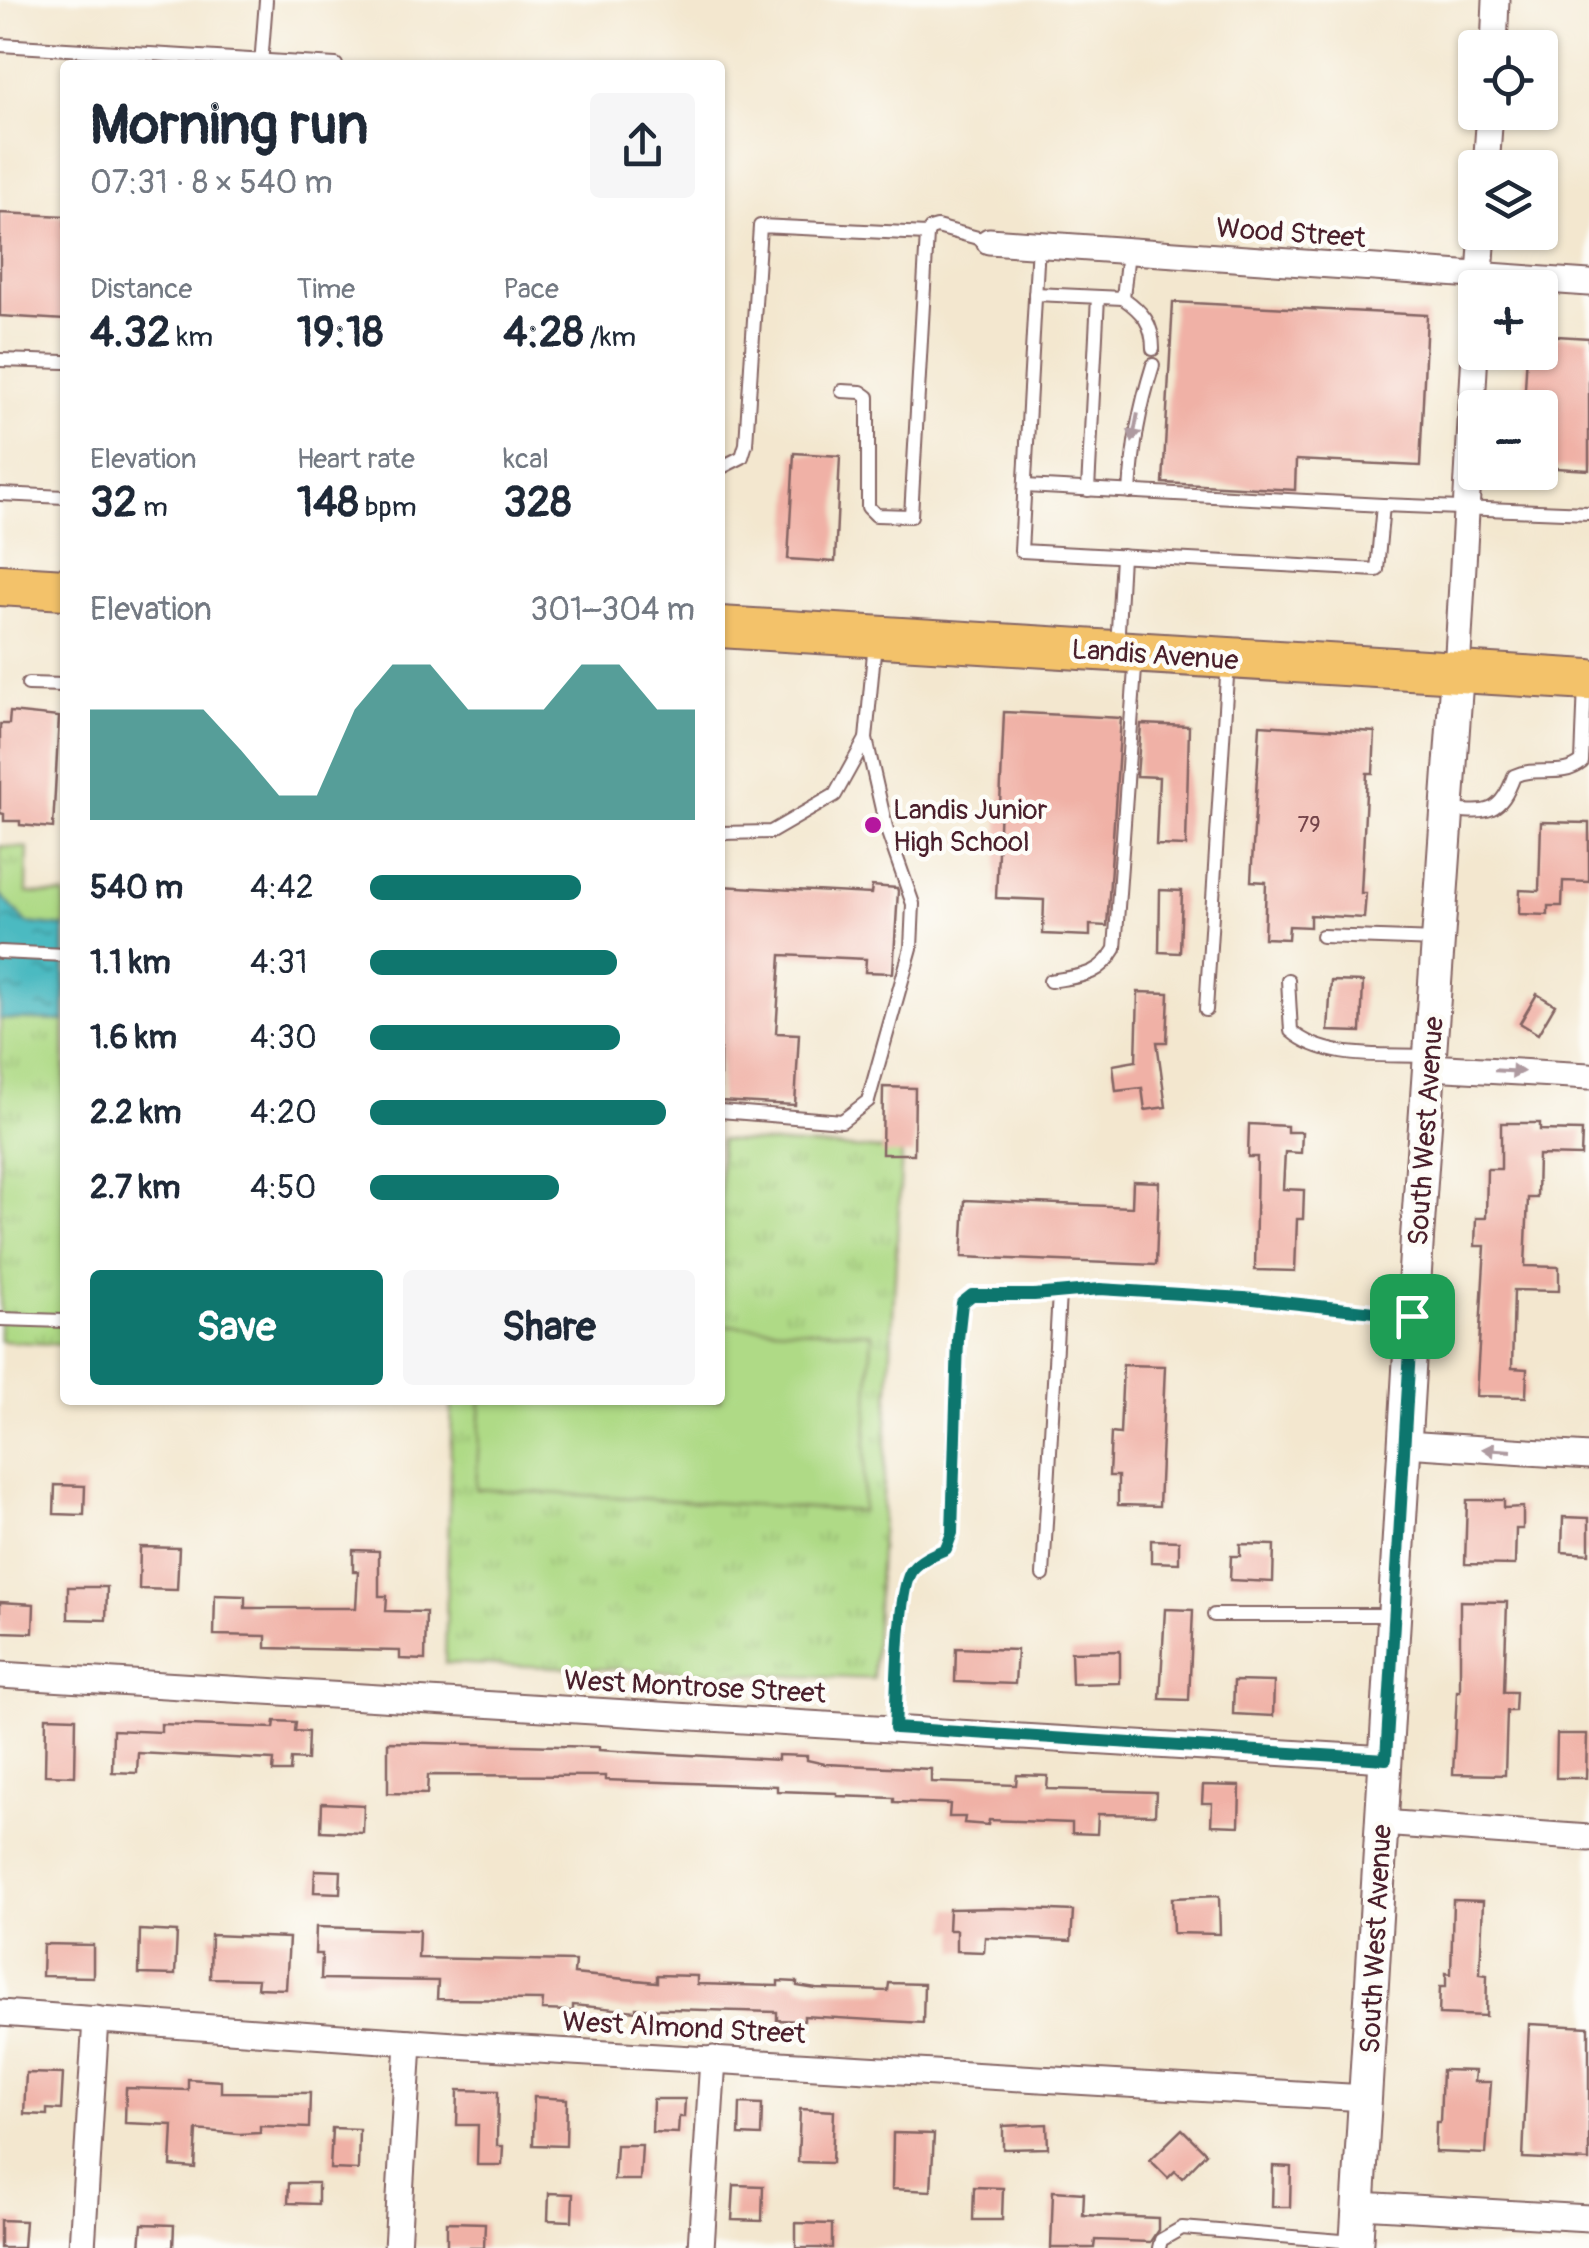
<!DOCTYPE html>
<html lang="en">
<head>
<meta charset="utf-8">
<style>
	:root { --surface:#fff; --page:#f6f6f7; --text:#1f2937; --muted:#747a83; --accent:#0f766e }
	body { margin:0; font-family:Pangolin,sans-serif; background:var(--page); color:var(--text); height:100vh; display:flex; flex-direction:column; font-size:38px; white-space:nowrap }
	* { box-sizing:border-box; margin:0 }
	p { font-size:32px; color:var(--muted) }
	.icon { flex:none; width:55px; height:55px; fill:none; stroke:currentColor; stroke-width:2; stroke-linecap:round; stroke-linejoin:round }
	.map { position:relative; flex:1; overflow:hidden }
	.panel { position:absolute; left:60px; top:60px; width:665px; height:1345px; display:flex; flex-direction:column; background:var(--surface); border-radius:10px; box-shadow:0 2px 8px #0004 }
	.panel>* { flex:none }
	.tools { position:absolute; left:1458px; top:30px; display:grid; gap:20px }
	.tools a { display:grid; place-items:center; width:100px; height:100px; border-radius:10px; background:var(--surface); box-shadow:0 2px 8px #0004; font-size:50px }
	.pin { position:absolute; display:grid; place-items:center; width:85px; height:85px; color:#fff; margin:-42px; border-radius:20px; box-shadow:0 5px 15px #0006 }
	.round { display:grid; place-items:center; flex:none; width:105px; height:105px; border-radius:10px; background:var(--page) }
	.summary { display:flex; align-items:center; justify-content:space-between; height:170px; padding:0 30px }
	h1 { font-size:55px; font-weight:700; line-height:75px }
	.figures { display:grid; grid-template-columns:repeat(3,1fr); gap:15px; height:170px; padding:10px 30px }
	.figures div { display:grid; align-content:center }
	.figures b { font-size:42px; font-weight:700 }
	.figures small { font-size:28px; font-weight:400 }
	.figures p { font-size:28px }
	.chart { height:280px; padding:20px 30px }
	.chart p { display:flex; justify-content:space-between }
	.chart svg { width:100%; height:180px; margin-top:10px; fill:var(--accent); opacity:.7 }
	.primary-button { display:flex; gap:20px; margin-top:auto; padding:20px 30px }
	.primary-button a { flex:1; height:115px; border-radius:10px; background:var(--accent); color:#fff; font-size:40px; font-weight:700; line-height:115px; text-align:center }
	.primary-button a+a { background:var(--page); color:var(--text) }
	ul { padding:0 30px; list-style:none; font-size:32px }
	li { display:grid; grid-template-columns:160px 120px 1fr; align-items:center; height:75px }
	li i { height:25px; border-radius:12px; background:var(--accent) }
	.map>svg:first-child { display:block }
	.park { fill:url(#park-tufts); stroke:#7c7c58; stroke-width:2.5 }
	.pitch { fill:#afda86; stroke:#7c7c58; stroke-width:2.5 }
	.water { fill:url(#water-ripples); stroke:#4a6c76; stroke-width:2.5 }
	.building { fill:#f0b1a6 }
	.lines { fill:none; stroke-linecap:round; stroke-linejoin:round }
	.service-casing { stroke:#856564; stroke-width:16 }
	.minor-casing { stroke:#856564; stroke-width:29 }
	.tertiary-casing { stroke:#856564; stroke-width:36 }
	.primary-casing { stroke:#856564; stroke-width:44 }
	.service { stroke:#fff; stroke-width:12 }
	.minor { stroke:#fff; stroke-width:25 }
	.tertiary { stroke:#fff; stroke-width:32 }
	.primary { stroke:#f3c26a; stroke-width:40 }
	.oneway { fill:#ae9aa0 }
	.route-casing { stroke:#fff; stroke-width:20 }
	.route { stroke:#0f766e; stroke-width:12 }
	.poi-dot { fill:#b5179e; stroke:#fdfcf7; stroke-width:4 }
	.labels { text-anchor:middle; stroke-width:9; stroke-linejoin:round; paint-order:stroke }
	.number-label { font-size:22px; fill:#74444a }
	.street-label { font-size:28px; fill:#4a1f2b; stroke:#fdfcf7 }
	.poi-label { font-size:28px; fill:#4a1f2b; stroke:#fdfcf7; text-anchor:start }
</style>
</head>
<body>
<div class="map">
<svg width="1589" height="2248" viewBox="0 0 1589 2248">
	<defs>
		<pattern id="park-tufts" width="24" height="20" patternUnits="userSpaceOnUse" patternTransform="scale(2.5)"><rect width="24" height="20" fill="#afda86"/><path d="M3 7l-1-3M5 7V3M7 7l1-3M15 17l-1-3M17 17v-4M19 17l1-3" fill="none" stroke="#98bb74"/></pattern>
		<pattern id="water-ripples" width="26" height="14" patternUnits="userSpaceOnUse" patternTransform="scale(2.5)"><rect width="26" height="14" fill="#4bbac1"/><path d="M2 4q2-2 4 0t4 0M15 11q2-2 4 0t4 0" fill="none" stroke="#40979d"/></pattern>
	</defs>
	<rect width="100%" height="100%" fill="#fdfcf7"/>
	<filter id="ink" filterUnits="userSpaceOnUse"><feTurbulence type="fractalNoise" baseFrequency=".01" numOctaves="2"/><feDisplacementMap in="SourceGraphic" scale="20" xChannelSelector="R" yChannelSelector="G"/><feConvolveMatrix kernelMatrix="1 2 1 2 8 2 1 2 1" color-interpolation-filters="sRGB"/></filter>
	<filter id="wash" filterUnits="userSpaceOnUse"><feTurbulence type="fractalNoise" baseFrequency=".0048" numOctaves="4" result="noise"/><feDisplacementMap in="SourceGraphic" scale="40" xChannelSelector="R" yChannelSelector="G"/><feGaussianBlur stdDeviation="2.25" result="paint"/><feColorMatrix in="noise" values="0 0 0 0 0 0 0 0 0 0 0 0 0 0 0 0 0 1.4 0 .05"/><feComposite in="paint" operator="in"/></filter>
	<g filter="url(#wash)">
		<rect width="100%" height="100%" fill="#f3e7cf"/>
		<!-- park -->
		<g class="park">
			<polygon points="0,846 28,848 27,893 65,895 65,1345 0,1341"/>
			<polygon points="720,1140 902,1151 873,1679 445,1663 452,1400 720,1400"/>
		</g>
		<!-- pitch -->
		<polygon class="pitch" points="720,1325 872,1333 862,1511 476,1489 481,1400 720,1400"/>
		<!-- water -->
		<polygon class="water" points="0,894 27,923 65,927 65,1021 0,1019"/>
		<g id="blocks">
			<!-- building -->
			<g class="building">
				<polygon points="0,213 65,216 65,320 0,316"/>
				<polygon points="1173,302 1427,315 1420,466 1296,460 1295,490 1163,483"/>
				<polygon points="1540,335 1589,338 1589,470 1540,467 1540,408 1524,408 1527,352 1540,352"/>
				<polygon points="794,453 840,456 835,562 788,559"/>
				<polygon points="10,712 59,717 53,828 20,825 20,821 4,821 4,814 0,813 0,724 9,724"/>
				<polygon points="1004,712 1121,718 1107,926 1090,925 1090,936 1043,934 1044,900 996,898"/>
				<polygon points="1141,724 1189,726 1186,846 1156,845 1159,777 1137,776"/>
				<polygon points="1260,725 1375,732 1373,773 1367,773 1361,893 1366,893 1364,918 1310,915 1310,927 1289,926 1288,939 1264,938 1266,882 1251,881"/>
				<polygon points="1541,822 1589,823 1589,882 1563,881 1562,906 1548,906 1548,915 1519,914 1520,890 1539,891"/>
				<polygon points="720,886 871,894 872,886 897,888 898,891 893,973 865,972 866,959 781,955 776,1033 799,1034 795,1105 720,1101"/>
				<polygon points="1160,890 1182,891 1180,953 1159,952"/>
				<polygon points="1331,981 1363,982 1361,1032 1328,1031"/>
				<polygon points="1138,992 1169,993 1167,1042 1157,1042 1166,1107 1145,1110 1142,1088 1116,1091 1113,1065 1136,1061"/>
				<polygon points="1537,994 1555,1005 1538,1034 1520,1023"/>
				<polygon points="883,1087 915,1088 914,1154 882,1154"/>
				<polygon points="1501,1123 1540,1123 1540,1130 1582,1131 1581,1156 1538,1155 1537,1198 1528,1198 1525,1266 1559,1267 1559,1291 1514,1290 1512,1368 1527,1369 1526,1397 1476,1396 1485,1246 1475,1246 1476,1218 1486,1218 1487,1169 1501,1169"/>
				<polygon points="1249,1124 1287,1126 1287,1132 1302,1132 1301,1153 1285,1152 1283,1189 1304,1190 1303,1219 1297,1219 1295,1271 1255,1270 1257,1157 1248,1157"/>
				<polygon points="1133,1181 1159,1182 1156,1265 962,1257 965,1200 1132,1207"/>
				<polygon points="1123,1365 1165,1366 1159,1506 1118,1505 1118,1476 1109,1476 1111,1433 1120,1434"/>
				<polygon points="55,1485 85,1486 84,1515 54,1514"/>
				<polygon points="1467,1500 1504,1500 1504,1508 1523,1507 1523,1529 1516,1529 1515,1565 1465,1564"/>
				<polygon points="1563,1517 1589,1518 1589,1554 1562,1552"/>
				<polygon points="1151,1540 1179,1541 1179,1563 1151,1562"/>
				<polygon points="1240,1544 1274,1545 1273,1582 1230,1580 1231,1556 1240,1556"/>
				<polygon points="140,1547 179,1548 177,1590 139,1589"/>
				<polygon points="353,1550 379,1551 379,1596 387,1596 386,1611 426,1612 425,1660 400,1659 400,1651 266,1648 266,1636 214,1635 215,1595 245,1596 245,1608 356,1608 358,1571 353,1571"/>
				<polygon points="68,1587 107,1587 106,1620 68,1619"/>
				<polygon points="1460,1601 1507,1602 1504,1692 1516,1692 1515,1711 1507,1711 1505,1775 1453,1774 1457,1691 1460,1691"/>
				<polygon points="0,1602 34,1604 33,1633 0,1632"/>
				<polygon points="1165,1609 1193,1610 1189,1700 1160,1699"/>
				<polygon points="956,1648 1017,1650 1015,1684 955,1682"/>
				<polygon points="1120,1651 1120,1683 1072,1684 1071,1652"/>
				<polygon points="1234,1681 1274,1682 1273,1716 1233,1714"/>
				<polygon points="46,1717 76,1718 75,1776 45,1775"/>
				<polygon points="275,1721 296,1722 295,1731 308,1732 307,1760 291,1759 290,1772 273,1772 274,1760 138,1753 137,1773 112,1772 113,1730 161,1732 161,1724 274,1728"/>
				<polygon points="1557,1734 1587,1734 1586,1778 1556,1778"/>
				<polygon points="388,1742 599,1747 599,1750 778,1760 778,1755 807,1756 807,1760 825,1764 931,1769 931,1782 1016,1785 1017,1775 1048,1776 1047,1789 1156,1792 1155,1815 1098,1814 1097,1834 1072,1833 1072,1823 989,1820 988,1825 964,1823 965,1817 949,1817 950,1804 894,1802 894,1798 837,1796 837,1793 777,1791 777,1786 605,1780 605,1776 428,1775 427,1794 388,1793"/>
				<polygon points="1203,1785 1240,1786 1239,1826 1211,1825 1212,1803 1202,1803"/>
				<polygon points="322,1803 364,1805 363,1833 321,1831"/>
				<polygon points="315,1870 341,1871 340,1893 314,1892"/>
				<polygon points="1219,1896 1220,1934 1173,1933 1172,1898"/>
				<polygon points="1453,1900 1483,1901 1480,1974 1487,1975 1486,2016 1439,2014 1440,1987 1446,1987 1446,1973 1451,1974"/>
				<polygon points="1005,1908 1073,1911 1071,1941 985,1937 984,1952 956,1951 956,1930 948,1930 949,1909"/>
				<polygon points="316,1927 419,1930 418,1958 575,1961 574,1974 657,1982 657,1975 697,1976 697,1984 778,1986 778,1981 797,1982 797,1986 816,1989 888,1991 889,1983 924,1984 923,2023 804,2016 804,2021 777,2020 777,2012 636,2008 636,2011 573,2005 573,2011 542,2010 543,2000 437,1999 438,1981 321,1979 322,1954 315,1954"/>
				<polygon points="140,1930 177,1932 175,1975 139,1974"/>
				<polygon points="211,1935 289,1938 286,1989 257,1988 258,1979 210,1978"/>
				<polygon points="43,1944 93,1945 93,1977 42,1976"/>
				<polygon points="1529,2024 1589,2027 1589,2161 1523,2158"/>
				<polygon points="1442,2070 1475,2071 1474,2082 1491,2082 1486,2154 1435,2152 1436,2122 1440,2122"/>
				<polygon points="26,2073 63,2074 61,2110 47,2109 47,2115 24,2114"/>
				<polygon points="188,2079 221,2081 221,2092 310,2093 309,2128 260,2126 260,2133 239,2134 197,2130 195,2168 171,2166 173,2125 125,2123 126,2088 188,2090"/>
				<polygon points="458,2090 498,2091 497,2146 503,2146 502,2165 477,2165 478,2125 457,2125"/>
				<polygon points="534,2097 567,2099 566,2146 533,2145"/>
				<polygon points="653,2099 685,2099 684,2117 679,2117 678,2133 652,2132"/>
				<polygon points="740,2103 762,2104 761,2136 739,2135"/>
				<polygon points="800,2109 834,2111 832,2163 798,2162"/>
				<polygon points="1047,2124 1048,2148 1003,2149 1003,2126"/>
				<polygon points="332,2128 359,2129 358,2170 330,2169"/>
				<polygon points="1182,2129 1206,2153 1182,2178 1175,2171 1168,2178 1150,2160"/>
				<polygon points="893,2133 934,2134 931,2191 892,2189"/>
				<polygon points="616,2145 642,2145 640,2180 614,2180"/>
				<polygon points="1273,2166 1291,2167 1290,2207 1272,2207"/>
				<polygon points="289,2183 318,2183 318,2204 288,2203"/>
				<polygon points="734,2185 763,2186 762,2221 732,2220"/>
				<polygon points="974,2187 1003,2188 1002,2220 973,2220"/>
				<polygon points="1053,2191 1084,2193 1083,2215 1158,2218 1158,2230 1150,2242 1095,2240 1094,2248 1051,2248"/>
				<polygon points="549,2193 573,2194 572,2221 548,2220"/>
				<polygon points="0,2220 25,2221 23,2248 0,2248"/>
				<polygon points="447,2222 485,2223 484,2248 447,2248"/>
				<polygon points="796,2223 832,2224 832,2248 796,2248"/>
				<polygon points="142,2224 174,2225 173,2248 140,2248"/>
			</g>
		</g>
	</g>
	<g filter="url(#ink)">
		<use href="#blocks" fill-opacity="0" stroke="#856564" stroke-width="2.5"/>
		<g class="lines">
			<!-- service casing -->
			<g class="service-casing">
				<g id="service">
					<polyline points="0,45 336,65"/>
					<polyline points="261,65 266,0"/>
					<polyline points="1038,244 1021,551 1377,570 1383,505 1589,513"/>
					<polyline points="1035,294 1123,298 1128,251"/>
					<path d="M1123,298C1143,312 1153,324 1153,349"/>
					<polyline points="0,360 65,362"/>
					<polyline points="842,391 861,392 868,397 868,507 876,515 911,516 927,234 930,229 937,227 989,241"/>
					<polyline points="720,468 742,457 746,444 760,226 927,234"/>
					<polyline points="1025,486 1383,505"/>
					<polyline points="1088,490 1098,297"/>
					<path d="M1130,492C1133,445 1139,410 1153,365"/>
					<polyline points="0,494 65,497"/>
					<polyline points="1117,649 1122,556"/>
					<polyline points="28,684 65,685"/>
					<path d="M1450,810C1487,813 1500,815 1514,776C1537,765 1561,779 1582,762L1585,684"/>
					<polyline points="720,833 771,832 835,795 866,739"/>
					<polyline points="1322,936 1438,940"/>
					<polyline points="0,952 65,955"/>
					<path d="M1288,980L1291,1031C1326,1061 1383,1054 1427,1056"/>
					<path d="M1050,981C1079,976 1099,977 1115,949L1136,655"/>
					<polyline points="1206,1010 1228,661"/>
					<polyline points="720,1111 842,1121 868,1101 911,948 913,904 886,827 866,739 875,642"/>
					<polyline points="0,1319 65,1321"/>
					<polyline points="1043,1575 1059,1293"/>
					<polyline points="1214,1615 1392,1615"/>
					<path d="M895,1728C897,1699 897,1588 912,1570C921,1559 934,1554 946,1549L952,1533L958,1339L962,1303L972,1295H1034L1099,1289L1244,1298L1410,1316"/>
					<polyline points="1159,2248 1161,2240 1182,2228 1354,2242"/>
				</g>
			</g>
			<!-- minor casing -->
			<g class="minor-casing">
				<g id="minor">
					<polyline points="1494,48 1496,0"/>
					<polyline points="1486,168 1490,112"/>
					<polyline points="989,241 1589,283"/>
					<polyline points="1479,288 1483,232"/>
					<polyline points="1457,672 1475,352"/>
					<polyline points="1429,1067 1589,1076"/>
					<polyline points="1405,1444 1589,1456"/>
					<polyline points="0,1675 1386,1759"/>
					<polyline points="1382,1823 1589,1838"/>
					<polyline points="0,2013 469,2046 1366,2098"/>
					<polyline points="1359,2205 1589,2218"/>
					<polyline points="82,2248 96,2019"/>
					<polyline points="397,2248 409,2042"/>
					<polyline points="701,2248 713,2059"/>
				</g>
			</g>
			<!-- tertiary casing -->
			<g class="tertiary-casing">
				<polyline id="tertiary" points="1356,2248 1417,1238 1457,672"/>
			</g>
			<!-- primary casing -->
			<g class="primary-casing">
				<g id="primary">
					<polyline points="0,585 65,589"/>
					<polyline points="720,627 1589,680"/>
				</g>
			</g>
			<!-- service -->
			<use href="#service" class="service"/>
			<!-- minor -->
			<use href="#minor" class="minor"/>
			<!-- tertiary -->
			<use href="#tertiary" class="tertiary"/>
			<!-- primary -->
			<use href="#primary" class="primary"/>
		</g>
		<!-- one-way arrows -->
		<defs><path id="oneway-solid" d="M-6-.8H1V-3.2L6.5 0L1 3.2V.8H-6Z" transform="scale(2.5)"/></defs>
		<g class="oneway">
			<use href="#oneway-solid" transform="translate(1135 428) rotate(101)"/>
			<use href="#oneway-solid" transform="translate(1509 1071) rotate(3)"/>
			<use href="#oneway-solid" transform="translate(1497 1450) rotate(-176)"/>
		</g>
	</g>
	<g class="lines" filter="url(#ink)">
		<!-- route casing -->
		<g class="route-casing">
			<path id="route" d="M1100,1289L1244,1298L1412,1316L1386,1759L895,1728C897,1699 897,1588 912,1570C921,1559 934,1554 946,1549L952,1533L958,1339L962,1303L972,1295H1034Z"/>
		</g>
		<!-- route -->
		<use href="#route" class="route"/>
	</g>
	<!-- markers -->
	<circle class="poi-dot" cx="873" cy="825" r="10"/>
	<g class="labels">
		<!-- number labels -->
		<g class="number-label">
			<text x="1309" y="832">79</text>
		</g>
		<!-- street labels -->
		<g class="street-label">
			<text transform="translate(1291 232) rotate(4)" y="10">Wood Street</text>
			<text transform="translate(1155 654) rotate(4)" y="10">Landis Avenue</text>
			<text transform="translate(1425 1131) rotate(-86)" y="10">South West Avenue</text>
			<text transform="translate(695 1686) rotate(3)" y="10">West Montrose Street</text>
			<text transform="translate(1375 1939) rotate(-87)" y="10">South West Avenue</text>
			<text transform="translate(684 2027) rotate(3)" y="10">West Almond Street</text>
		</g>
		<!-- poi labels -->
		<g class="poi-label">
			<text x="893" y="819">Landis Junior<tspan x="893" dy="32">High School</tspan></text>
		</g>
	</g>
</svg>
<div class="tools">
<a><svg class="icon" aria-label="locate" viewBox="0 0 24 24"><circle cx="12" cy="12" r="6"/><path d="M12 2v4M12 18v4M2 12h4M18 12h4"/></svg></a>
<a><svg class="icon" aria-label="layers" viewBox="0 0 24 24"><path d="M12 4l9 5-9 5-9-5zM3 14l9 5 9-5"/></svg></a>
<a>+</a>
<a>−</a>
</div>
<div class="pin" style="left:1412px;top:1316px;background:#1e9e55"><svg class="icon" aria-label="arrive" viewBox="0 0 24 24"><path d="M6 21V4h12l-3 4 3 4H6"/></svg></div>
<section class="panel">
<div class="summary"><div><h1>Morning run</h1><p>07:31 · 8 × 540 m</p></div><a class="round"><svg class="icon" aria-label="share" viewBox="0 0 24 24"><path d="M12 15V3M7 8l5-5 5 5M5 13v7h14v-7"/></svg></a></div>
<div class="figures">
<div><p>Distance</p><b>4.32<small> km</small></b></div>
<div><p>Time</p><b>19:18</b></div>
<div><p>Pace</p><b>4:28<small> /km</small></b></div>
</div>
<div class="figures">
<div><p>Elevation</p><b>32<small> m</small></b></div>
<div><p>Heart rate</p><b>148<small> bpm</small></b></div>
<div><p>kcal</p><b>328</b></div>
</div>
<div class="chart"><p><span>Elevation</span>301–304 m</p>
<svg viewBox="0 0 160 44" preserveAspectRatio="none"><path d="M0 44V17L10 17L20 17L30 17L40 27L50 38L60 38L70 17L80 6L90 6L100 17L110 17L120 17L130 6L140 6L150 17L160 17V44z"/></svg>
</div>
<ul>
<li><b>540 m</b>4:42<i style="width:65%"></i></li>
<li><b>1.1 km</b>4:31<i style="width:76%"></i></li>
<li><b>1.6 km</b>4:30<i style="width:77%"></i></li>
<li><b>2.2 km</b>4:20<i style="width:91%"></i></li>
<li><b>2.7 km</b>4:50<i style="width:58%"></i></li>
</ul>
<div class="primary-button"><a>Save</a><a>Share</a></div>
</section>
</div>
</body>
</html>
